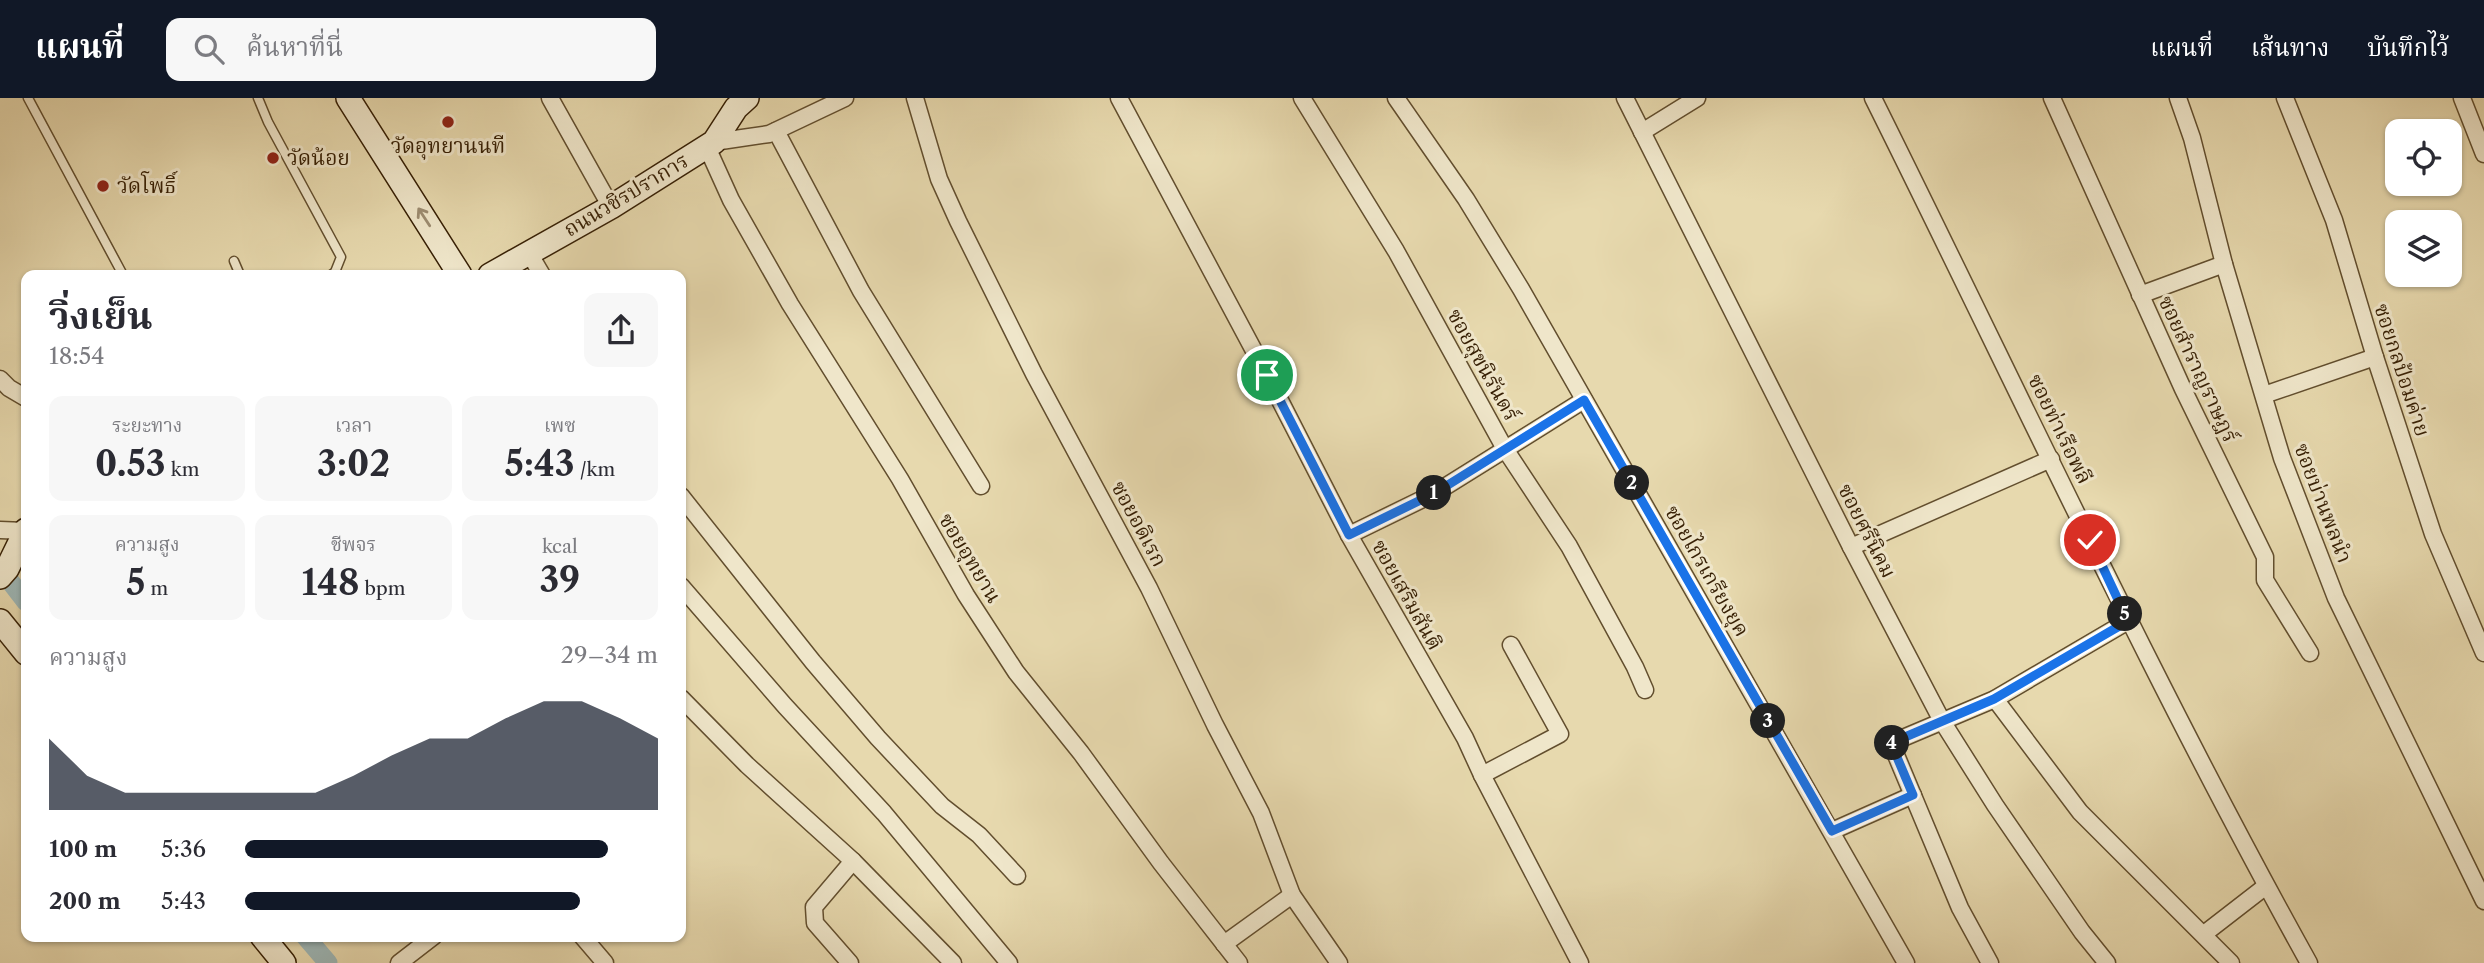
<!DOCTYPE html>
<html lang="th">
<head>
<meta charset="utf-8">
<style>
	:root { --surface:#fff; --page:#f7f7f7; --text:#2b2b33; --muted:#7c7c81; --accent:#111827 }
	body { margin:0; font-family:"Libre Caslon Text","Noto Serif Thai",serif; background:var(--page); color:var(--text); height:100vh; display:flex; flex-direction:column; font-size:26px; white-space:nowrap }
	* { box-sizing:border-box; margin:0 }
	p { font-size:23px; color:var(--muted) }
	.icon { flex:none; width:38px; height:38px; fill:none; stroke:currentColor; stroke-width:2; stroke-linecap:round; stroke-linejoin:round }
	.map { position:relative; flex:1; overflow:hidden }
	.side { position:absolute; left:21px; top:172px; width:665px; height:672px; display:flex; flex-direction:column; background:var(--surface); border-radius:14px; box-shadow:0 2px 5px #0004 }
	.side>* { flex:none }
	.controls { position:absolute; left:2385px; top:21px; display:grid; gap:14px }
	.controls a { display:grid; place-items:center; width:77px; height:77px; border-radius:14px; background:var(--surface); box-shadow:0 2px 5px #0004; font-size:35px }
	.pin { position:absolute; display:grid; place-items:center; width:60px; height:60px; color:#fff; margin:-30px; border:4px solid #fff; border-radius:50%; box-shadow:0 2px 7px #0007 }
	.km { position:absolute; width:35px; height:35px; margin:-18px; border-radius:50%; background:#222; color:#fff; font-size:19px; line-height:35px; text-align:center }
	.round { display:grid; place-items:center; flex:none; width:74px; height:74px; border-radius:14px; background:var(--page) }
	.overview { display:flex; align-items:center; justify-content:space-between; height:119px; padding:0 28px }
	h1 { font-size:38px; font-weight:700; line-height:52px }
	.metrics { display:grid; grid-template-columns:repeat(3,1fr); gap:10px; height:119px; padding:7px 28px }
	.metrics div { display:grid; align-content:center; border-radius:14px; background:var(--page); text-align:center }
	.metrics b { font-size:35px; font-weight:700 }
	.metrics small { font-size:19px; font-weight:400 }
	.metrics p { font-size:19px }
	.chart { height:196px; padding:14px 28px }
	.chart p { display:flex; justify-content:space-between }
	.chart svg { width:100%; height:126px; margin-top:7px; fill:var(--accent); opacity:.7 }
	ul { padding:0 28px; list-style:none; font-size:23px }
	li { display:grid; grid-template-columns:112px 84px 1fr; align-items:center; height:52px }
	li i { height:18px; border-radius:9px; background:var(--accent) }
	header { display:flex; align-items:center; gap:42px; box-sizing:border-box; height:98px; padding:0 35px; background:var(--accent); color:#fff }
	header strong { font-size:33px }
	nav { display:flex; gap:38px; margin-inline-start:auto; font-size:24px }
	.search { width:490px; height:63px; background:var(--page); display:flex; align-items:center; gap:18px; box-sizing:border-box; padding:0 24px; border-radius:14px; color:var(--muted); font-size:26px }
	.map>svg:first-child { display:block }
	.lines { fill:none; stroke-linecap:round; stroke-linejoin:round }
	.canal { stroke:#9db7b7; stroke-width:19 }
	.lane-casing { stroke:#624e2e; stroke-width:11 }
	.street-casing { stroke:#624e2e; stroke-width:19 }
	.secondary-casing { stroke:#361f04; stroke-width:26 }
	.lane { stroke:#efe6ca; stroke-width:8 }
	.street { stroke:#efe6ca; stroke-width:16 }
	.secondary { stroke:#efe6ca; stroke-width:23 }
	.oneway { stroke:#9c8c71 }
	.route-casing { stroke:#fff; stroke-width:14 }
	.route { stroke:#1a73e8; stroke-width:9 }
	.poi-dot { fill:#8f2418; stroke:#efe6ca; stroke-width:2.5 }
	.labels { text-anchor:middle; stroke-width:6; stroke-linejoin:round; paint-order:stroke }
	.poi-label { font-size:21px; fill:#361f04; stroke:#efe6ca; text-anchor:start }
	.street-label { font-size:21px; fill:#361f04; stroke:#efe6ca }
</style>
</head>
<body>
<header>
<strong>แผนที่</strong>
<div class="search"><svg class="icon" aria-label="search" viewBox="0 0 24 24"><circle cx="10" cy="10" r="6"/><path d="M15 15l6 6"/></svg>ค้นหาที่นี่</div>
<nav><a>แผนที่</a><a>เส้นทาง</a><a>บันทึกไว้</a></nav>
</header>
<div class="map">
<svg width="2484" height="865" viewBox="0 0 2484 865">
	<rect width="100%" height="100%" fill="#e7d9ae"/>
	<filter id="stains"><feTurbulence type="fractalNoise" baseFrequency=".00286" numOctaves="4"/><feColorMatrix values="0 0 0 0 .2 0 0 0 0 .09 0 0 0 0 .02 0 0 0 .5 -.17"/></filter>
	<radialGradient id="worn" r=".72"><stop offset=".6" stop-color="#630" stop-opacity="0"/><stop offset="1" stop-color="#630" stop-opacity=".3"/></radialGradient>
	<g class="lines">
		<!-- canal -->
		<g class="canal">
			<polyline points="0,470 26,504"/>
			<polyline points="305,838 328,865"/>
		</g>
		<!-- lane casing -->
		<g class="lane-casing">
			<g id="lane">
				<polyline points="28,0 123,177"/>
				<polyline points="258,0 268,24 341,159 335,174 331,177"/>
				<polyline points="234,163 240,177"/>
			</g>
		</g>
		<!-- street casing -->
		<g class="street-casing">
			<g id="street">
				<polyline points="550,0 611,109"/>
				<polyline points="915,0 939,81 958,123 1034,276 1149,490 1215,627 1261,715 1292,797 1339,865"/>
				<polyline points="1119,0 1267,277 1349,437 1465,640 1482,677 1580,865"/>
				<polyline points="1302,0 1396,153 1505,351 1569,448 1635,569 1645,592"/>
				<polyline points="1396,0 1466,101 1521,191 1906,865"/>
				<polyline points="1625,0 1851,449 1942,623 1995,707 2082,834 2107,865"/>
				<path d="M1873,0C2017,289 2152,583 2309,865"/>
				<polyline points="2052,0 2183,291 2265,459 2265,482 2310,555"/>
				<polyline points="2178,0 2192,40 2224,166 2282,360 2336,500 2484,803"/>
				<polyline points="2285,0 2334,122 2375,259 2433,436 2484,555"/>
				<polyline points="2462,0 2484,56"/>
				<polyline points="776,33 861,193 981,388"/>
				<polyline points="1642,34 1697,0"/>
				<polyline points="714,44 769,36 845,0"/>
				<polyline points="707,49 731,102 790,206 900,381 966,497 1016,574 1081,655 1161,765 1239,865"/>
				<polyline points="529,155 542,177"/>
				<polyline points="2140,197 2224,166"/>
				<polyline points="0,281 9,290 26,300"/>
				<polyline points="2264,297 2375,259"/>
				<polyline points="681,398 813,564 878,640 942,708 979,737 1017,778"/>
				<polyline points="0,432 25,433"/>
				<polyline points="1349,437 1435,395 1584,302"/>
				<polyline points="1851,449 2051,361"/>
				<polyline points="681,488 785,608 884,715 1009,865"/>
				<polyline points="681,600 747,667 853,763 953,865"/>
				<polyline points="1995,601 2080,714 2231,865"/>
				<polyline points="1482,677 1560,636 1511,547"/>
				<polyline points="1832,733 1913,697"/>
				<polyline points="2204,836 2266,788"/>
				<polyline points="582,838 605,865"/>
				<polyline points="1224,846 1292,797"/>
				<polyline points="399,865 434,838"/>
				<polyline points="850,865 815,825 814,809 853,763"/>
				<polyline points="1990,865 1960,810 1891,645 1995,601 2128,523"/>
			</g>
		</g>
		<!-- secondary casing -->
		<g class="secondary-casing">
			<g id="secondary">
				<polyline points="348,0 460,177"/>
				<polyline points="490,177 611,109 714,44 736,10 747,0"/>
				<polyline points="0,479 7,471 26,432"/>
				<polyline points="0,523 26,555"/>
				<polyline points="262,838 284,865"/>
			</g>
		</g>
		<!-- lane -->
		<use href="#lane" class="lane"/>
		<!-- street -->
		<use href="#street" class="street"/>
		<!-- secondary -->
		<use href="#secondary" class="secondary"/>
	</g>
	<!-- one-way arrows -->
	<defs><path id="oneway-shaft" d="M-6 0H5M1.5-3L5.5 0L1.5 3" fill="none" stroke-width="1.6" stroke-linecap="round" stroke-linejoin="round" transform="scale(1.75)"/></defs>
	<use class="oneway" href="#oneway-shaft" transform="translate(424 119) rotate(-123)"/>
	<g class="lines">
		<!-- route casing -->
		<g class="route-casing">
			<polyline id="route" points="1267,277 1349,437 1435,395 1584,302 1832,733 1913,697 1891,645 1994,601 2128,523 2090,442"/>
		</g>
		<!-- route -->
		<use href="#route" class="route"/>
	</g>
	<!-- markers -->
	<g class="poi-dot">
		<circle cx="448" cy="24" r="7"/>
		<circle cx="273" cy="60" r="7"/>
		<circle cx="103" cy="88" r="7"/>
	</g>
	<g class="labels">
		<!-- poi labels -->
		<g class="poi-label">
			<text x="448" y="55" text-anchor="middle">วัดอุทยานนที</text>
			<text x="287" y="67">วัดน้อย</text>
			<text x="117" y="95">วัดโพธิ์</text>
		</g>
		<!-- street labels -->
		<g class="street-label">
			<text transform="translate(626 97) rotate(-31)" y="7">ถนนวชิรปราการ</text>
			<text transform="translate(1483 267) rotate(61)" y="7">ซอยสุขนิรันดร์</text>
			<text transform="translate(2198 271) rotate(65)" y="7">ซอยสำราญราษฎร์</text>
			<text transform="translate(2402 272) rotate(72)" y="7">ซอยกลป้อมค่าย</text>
			<text transform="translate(2060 331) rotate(64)" y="7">ซอยท่าเรือพลี</text>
			<text transform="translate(2323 405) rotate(69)" y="7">ซอยบ่านพลนำ</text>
			<text transform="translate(1139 426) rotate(62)" y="7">ซอยอดิเรก</text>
			<text transform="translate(1867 433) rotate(63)" y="7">ซอยศรีนิคม</text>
			<text transform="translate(970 460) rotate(59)" y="7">ซอยอุทยาน</text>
			<text transform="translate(1707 473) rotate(60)" y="7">ซอยไกรเกรียงยุค</text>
			<text transform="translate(1407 497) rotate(61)" y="7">ซอยเสริมสันติ</text>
		</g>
	</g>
	<rect width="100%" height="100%" filter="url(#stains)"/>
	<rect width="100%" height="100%" fill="url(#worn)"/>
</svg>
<div class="controls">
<a><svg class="icon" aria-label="locate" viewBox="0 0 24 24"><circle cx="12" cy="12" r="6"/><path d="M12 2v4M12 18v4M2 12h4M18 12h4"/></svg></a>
<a><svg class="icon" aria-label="layers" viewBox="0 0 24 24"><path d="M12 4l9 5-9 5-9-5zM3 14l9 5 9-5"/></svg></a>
</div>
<div class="pin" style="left:1267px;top:277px;background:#1e9e55"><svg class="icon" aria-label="arrive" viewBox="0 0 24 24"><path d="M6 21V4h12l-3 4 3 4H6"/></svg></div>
<div class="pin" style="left:2090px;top:442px;background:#d93025"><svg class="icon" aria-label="check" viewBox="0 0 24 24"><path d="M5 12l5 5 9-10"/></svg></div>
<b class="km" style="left:1434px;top:395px">1</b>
<b class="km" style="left:1632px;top:385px">2</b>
<b class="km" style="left:1768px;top:623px">3</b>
<b class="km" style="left:1892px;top:645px">4</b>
<b class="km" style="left:2125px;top:516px">5</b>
<section class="side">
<div class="overview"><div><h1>วิ่งเย็น</h1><p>18:54</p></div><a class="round"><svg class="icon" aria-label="share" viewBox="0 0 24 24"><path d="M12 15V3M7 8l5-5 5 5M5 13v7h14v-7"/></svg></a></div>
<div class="metrics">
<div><p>ระยะทาง</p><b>0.53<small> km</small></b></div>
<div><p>เวลา</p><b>3:02</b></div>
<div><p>เพซ</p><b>5:43<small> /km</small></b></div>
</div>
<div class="metrics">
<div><p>ความสูง</p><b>5<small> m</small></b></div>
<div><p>ชีพจร</p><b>148<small> bpm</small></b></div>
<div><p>kcal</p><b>39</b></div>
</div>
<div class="chart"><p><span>ความสูง</span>29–34 m</p>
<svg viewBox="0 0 160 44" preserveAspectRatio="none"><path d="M0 44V19L10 32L20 38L30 38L40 38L50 38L60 38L70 38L80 32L90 25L100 19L110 19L120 12L130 6L140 6L150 12L160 19V44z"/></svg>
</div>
<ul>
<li><b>100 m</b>5:36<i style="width:88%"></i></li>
<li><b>200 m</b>5:43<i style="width:81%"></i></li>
</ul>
</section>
</div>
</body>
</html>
